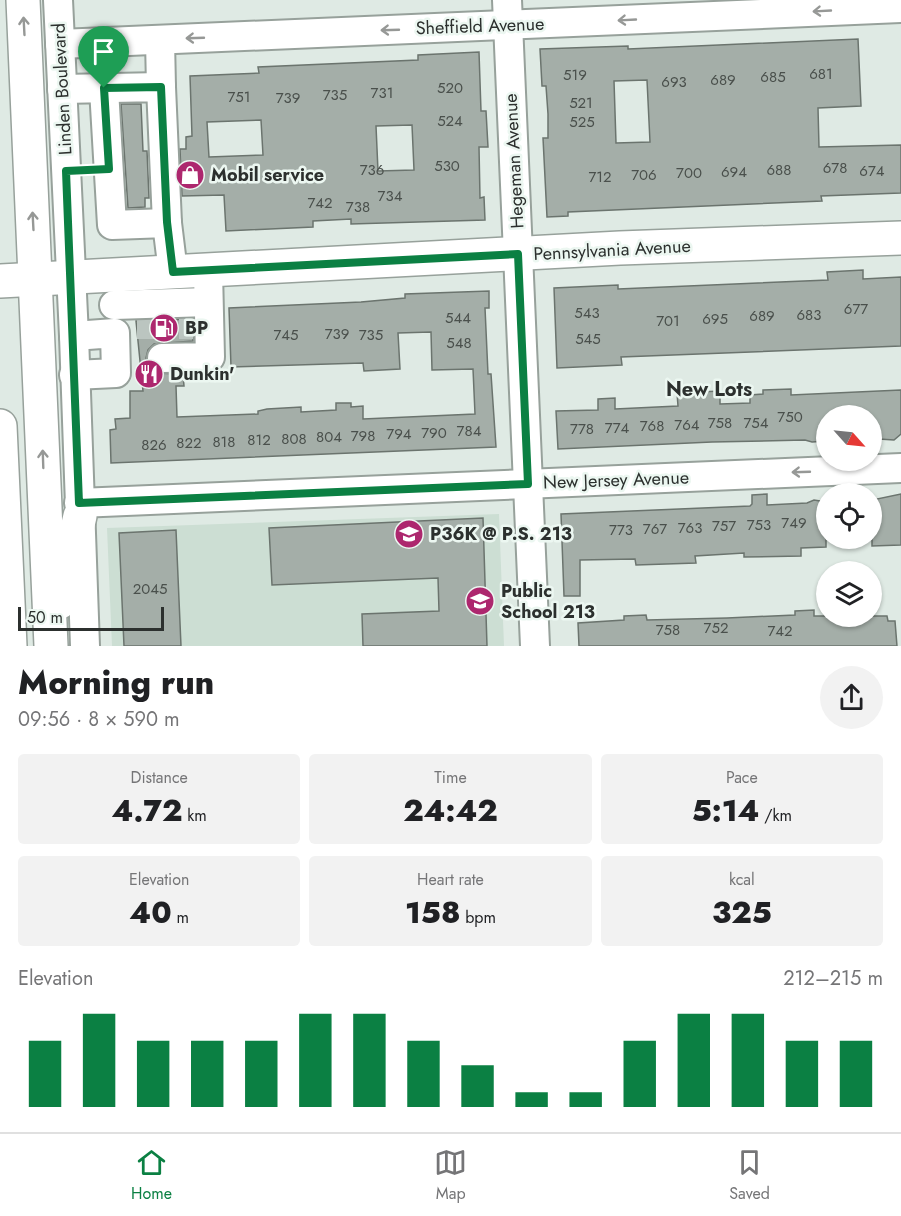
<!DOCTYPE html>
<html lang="en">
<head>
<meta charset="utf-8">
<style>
	:root { --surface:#fff; --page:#f2f2f2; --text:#202124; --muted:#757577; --line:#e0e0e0; --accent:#0b8043 }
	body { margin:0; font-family:Jost,sans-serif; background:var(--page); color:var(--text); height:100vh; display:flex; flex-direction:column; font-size:22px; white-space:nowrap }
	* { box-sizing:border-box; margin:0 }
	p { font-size:20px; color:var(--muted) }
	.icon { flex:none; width:33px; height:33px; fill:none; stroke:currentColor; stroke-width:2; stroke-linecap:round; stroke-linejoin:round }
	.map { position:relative; height:646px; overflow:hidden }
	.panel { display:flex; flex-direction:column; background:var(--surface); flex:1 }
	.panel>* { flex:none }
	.needle { width:39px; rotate:117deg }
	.controls { position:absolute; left:816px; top:405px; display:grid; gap:12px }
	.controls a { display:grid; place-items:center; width:66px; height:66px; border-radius:50%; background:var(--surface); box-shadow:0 2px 4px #0004; font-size:30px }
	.scale { position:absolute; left:18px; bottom:15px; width:146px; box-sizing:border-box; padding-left:6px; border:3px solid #2c302e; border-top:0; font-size:16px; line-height:21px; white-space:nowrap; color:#2c302e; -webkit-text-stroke:4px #ecf7f1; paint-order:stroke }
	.pin { position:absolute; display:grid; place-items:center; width:51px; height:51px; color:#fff; margin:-62px -26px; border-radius:50% 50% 50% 0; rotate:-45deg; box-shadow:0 0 6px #0007 }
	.pin .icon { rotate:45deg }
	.round { display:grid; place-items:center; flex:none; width:63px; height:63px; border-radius:32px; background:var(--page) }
	.overview { display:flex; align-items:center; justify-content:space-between; height:102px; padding:0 18px }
	h1 { font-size:33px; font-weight:800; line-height:45px }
	.figures { display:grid; grid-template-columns:repeat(3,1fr); gap:9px; height:102px; padding:6px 18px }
	.figures div { display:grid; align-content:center; border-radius:6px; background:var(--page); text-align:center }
	.figures b { font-size:30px; font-weight:800 }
	.figures small { font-size:16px; font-weight:400 }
	.figures p { font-size:16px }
	.chart { height:168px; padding:12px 18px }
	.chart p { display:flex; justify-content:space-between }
	.chart svg { width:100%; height:108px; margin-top:6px; stroke:var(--accent); stroke-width:6 }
	.dock { display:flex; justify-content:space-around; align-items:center; height:84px; border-top:2px solid var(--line); background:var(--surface); font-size:16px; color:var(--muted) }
	.dock a { display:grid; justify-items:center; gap:3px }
	.dock .active { color:var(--accent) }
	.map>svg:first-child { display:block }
	.built { fill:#ccded3 }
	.building { fill:#a4aea8; stroke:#6b746e; stroke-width:1.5; fill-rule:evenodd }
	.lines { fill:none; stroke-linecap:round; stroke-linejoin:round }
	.minor-tunnel { stroke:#bbc5c0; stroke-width:28; stroke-dasharray:28 14; stroke-linecap:butt }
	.minor-casing { stroke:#97a19b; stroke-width:32 }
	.major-casing { stroke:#97a19b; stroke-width:36 }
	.highway-casing { stroke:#97a19b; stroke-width:36 }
	.minor { stroke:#fff; stroke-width:28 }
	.major { stroke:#fff; stroke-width:33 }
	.highway { stroke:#fff; stroke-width:33 }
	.oneway { stroke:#969896 }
	.route-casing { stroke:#fff; stroke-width:12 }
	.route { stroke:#0b8043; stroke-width:8 }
	.labels { text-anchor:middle; stroke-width:5; stroke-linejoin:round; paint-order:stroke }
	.number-label { font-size:15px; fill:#4a504c }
	.street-label { font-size:18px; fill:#2c302e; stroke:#ecf7f1 }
	.poi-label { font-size:18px; font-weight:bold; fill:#2c302e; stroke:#ecf7f1; text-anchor:start }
	.neighbourhood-label { font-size:20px; font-weight:bold; fill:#2c302e; stroke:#ecf7f1 }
</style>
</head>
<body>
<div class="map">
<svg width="901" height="646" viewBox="0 0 901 646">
	<rect width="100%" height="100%" fill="#dfeae4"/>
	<!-- built -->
	<polygon class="built" points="499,514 504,646 112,646 107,528"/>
	<!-- building -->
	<g class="building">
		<path d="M858,39L861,106L818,108L819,147L901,145V193L821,196L822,201L568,212V216L547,217L543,138H548V114L546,86H542L540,49L628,46V49ZM647,80L650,142L616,143L614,81Z"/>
		<path d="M479,52L481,111H486L488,147H479L480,198L484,197L485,220L351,224V219L313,221V227L226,231L224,195L182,196L180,149H186V137L192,136L190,76L259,73L258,67L418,60V55ZM261,120L263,155L209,157L207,122ZM412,125L414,170L378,171L376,126Z"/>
		<polygon points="121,104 141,104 143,151 147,151 149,198 145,198 145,207 128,208"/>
		<polygon points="863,270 863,279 901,277 901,346 621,357 622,365 557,368 554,288 618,285 618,289 828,280 827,272"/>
		<polygon points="489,291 489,308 485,308 488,374 491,374 496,447 111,463 110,430 116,429 115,419 130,418 130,391 143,391 136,321 193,319 193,341 154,344 148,350 146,358 148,366 155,373 183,374 184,386 176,386 177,417 258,414 258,411 267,409 301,407 301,412 336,410 336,403 351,403 351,407 363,406 363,419 475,414 473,369 432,370 431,332 398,333 400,369 364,371 363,363 231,367 229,308 361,302 405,298 405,294"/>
		<polygon points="791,389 791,395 901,390 901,434 894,440 879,439 872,435 872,416 826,416 826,441 812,442 805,440 712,442 558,449 556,411 598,410 598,399 615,398 615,409 678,406 677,393 720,391 720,404 750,403 750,395 763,394 763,390"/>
		<polygon points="767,494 767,505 807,503 814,500 826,502 826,547 801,548 801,556 744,557 744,553 695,556 696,563 636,565 635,559 580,560 580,596 564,596 561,514 750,506 752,504 752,495"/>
		<polygon points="901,494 901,545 872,546 872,500"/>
		<polygon points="483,518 487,646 363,646 362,614 439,611 438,578 272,585 269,528"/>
		<polygon points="176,530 181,646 124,646 119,533"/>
		<polygon points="814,610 814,616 887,616 888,621 895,621 897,646 579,646 578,623 624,620 624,616 646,615 647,620 727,618 795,615 795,611"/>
	</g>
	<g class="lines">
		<!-- minor-tunnel -->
		<polyline class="minor-tunnel" points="137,325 193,325"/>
		<!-- minor casing -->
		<g class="minor-casing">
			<g id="minor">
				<polyline points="58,0 74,336 85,646"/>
				<polyline points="507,0 535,646"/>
				<polyline points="160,40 161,87"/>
				<polyline points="60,44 901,8"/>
				<polyline points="62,89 161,87 167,223 173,272"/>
				<polyline points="104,89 112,225 167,223"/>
				<polyline points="114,305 208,302"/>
				<polyline points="162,358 210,357 208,271"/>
				<polyline points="74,375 116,373 115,333 74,336"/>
				<polyline points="79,503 901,468"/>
			</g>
		</g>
		<!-- major casing -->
		<g class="major-casing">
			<polyline id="major" points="0,281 620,248 901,238"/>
		</g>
		<!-- highway casing -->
		<g class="highway-casing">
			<g id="highway">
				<polyline points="23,0 51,646"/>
				<polyline points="0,426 10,646"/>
				<polyline points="60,602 80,516"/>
			</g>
		</g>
		<!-- minor -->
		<use href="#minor" class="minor"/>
		<!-- major -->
		<use href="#major" class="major"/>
		<!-- highway -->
		<use href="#highway" class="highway"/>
	</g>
	<!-- one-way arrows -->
	<defs><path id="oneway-shaft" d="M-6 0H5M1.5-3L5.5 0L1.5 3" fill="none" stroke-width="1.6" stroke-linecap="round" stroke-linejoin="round" transform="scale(1.5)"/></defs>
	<g class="oneway">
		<use href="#oneway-shaft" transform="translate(822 11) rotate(177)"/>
		<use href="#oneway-shaft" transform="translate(627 20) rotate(177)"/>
		<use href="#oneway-shaft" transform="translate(24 26) rotate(-93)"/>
		<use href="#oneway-shaft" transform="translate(390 30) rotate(178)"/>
		<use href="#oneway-shaft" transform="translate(195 38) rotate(178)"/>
		<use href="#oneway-shaft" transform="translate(33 221) rotate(-93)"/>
		<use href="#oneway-shaft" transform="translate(43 459) rotate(-92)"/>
		<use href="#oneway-shaft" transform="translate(801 472) rotate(178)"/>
	</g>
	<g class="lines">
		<!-- route casing -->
		<g class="route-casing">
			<polygon id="route" points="161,87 167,222 173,272 518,254 528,484 79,503 66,171 109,169 104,88"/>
		</g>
		<!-- route -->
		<use href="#route" class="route"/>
	</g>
	<!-- icons -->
	<defs>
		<g id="shop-disc" transform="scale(1.5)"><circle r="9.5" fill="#ad276e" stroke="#ecf7f1"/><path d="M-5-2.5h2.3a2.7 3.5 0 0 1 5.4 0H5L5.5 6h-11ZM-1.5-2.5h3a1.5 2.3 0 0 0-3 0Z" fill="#fff"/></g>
		<g id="fuel-disc" transform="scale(1.5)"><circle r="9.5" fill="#ad276e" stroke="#ecf7f1"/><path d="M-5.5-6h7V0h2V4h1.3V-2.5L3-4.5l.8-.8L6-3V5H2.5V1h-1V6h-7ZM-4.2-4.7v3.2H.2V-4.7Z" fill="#fff"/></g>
		<g id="restaurant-disc" transform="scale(1.5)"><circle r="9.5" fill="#ad276e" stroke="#ecf7f1"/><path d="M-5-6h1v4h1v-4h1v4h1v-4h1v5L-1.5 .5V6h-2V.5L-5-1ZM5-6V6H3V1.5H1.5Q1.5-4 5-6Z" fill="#fff"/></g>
		<g id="school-disc" transform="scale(1.5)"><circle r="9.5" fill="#ad276e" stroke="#ecf7f1"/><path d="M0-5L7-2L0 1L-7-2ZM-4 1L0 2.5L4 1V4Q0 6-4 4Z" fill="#fff"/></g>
	</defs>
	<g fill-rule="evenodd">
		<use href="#shop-disc" x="190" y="175"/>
		<use href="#fuel-disc" x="164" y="328"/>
		<use href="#restaurant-disc" x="149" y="374"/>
		<use href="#school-disc" x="409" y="534"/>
		<use href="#school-disc" x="480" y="601"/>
	</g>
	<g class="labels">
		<!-- number labels -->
		<g class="number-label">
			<text x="821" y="79">681</text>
			<text x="575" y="80">519</text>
			<text x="773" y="82">685</text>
			<text x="723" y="85">689</text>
			<text x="674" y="87">693</text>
			<text x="450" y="93">520</text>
			<text x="382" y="98">731</text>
			<text x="335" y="100">735</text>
			<text x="239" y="102">751</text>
			<text x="288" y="103">739</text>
			<text x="581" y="108">521</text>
			<text x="450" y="126">524</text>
			<text x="582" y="127">525</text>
			<text x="447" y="171">530</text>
			<text x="835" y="173">678</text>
			<text x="372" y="175">736</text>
			<text x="779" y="175">688</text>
			<text x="872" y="176">674</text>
			<text x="734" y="177">694</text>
			<text x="689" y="178">700</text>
			<text x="644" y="180">706</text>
			<text x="600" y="182">712</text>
			<text x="390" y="201">734</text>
			<text x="320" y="208">742</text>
			<text x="358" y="212">738</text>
			<text x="856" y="314">677</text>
			<text x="587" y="318">543</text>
			<text x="809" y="320">683</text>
			<text x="762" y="321">689</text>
			<text x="458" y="323">544</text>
			<text x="715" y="324">695</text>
			<text x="668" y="326">701</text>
			<text x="337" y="339">739</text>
			<text x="286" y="340">745</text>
			<text x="371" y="340">735</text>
			<text x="588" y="344">545</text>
			<text x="459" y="348">548</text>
			<text x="790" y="422">750</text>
			<text x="720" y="428">758</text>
			<text x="756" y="428">754</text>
			<text x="687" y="430">764</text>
			<text x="652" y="431">768</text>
			<text x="617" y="433">774</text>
			<text x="582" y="434">778</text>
			<text x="469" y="436">784</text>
			<text x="434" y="438">790</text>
			<text x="399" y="439">794</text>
			<text x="363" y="441">798</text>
			<text x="329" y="442">804</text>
			<text x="294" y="444">808</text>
			<text x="259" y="445">812</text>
			<text x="224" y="447">818</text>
			<text x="189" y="448">822</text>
			<text x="154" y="450">826</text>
			<text x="794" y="528">749</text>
			<text x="759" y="530">753</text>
			<text x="724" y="531">757</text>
			<text x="690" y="533">763</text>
			<text x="655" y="534">767</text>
			<text x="621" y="535">773</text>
			<text x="150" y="594">2045</text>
			<text x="716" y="633">752</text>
			<text x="668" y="635">758</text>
			<text x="780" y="636">742</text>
		</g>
		<!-- street labels -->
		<g class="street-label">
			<text transform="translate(480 26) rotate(-2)" y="6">Sheffield Avenue</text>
			<text transform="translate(62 89) rotate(-93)" y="6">Linden Boulevard</text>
			<text transform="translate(514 161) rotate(-93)" y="6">Hegeman Avenue</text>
			<text transform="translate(612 250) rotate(-3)" y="6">Pennsylvania Avenue</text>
			<text transform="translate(616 480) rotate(-2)" y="6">New Jersey Avenue</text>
		</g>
		<!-- poi labels -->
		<g class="poi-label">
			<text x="211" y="181">Mobil service</text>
			<text x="185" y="334">BP</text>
			<text x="170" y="380">Dunkin'</text>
			<text x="430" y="540">P36K @ P.S. 213</text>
			<text x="501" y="597">Public<tspan x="501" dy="21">School 213</tspan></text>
		</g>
		<!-- neighbourhood labels -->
		<g class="neighbourhood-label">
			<text x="709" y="396">New Lots</text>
		</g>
	</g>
</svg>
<div class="controls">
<a><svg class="needle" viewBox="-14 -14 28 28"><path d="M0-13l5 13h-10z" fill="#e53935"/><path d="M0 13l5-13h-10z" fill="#757577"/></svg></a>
<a><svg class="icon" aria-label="locate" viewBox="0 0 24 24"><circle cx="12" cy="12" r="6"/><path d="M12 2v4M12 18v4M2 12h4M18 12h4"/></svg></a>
<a><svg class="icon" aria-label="layers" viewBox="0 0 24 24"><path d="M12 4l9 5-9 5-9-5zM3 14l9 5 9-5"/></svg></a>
</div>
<div class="scale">50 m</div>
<div class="pin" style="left:104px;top:88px;background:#1e9e55"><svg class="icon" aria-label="arrive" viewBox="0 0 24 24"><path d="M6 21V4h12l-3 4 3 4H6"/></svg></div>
</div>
<section class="panel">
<div class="overview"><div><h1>Morning run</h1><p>09:56 · 8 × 590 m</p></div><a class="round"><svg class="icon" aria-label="share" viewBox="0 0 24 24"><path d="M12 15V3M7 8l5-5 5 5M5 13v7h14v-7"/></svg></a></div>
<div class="figures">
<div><p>Distance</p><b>4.72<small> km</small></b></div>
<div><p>Time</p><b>24:42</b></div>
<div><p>Pace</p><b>5:14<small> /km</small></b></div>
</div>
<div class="figures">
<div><p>Elevation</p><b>40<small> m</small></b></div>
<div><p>Heart rate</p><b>158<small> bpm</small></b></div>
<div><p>kcal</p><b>325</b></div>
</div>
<div class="chart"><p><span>Elevation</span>212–215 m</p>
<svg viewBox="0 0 160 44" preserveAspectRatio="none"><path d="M5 44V17M15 44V6M25 44V17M35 44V17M45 44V17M55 44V6M65 44V6M75 44V17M85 44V27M95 44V38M105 44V38M115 44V17M125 44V6M135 44V6M145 44V17M155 44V17"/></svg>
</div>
</section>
<nav class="dock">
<a class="active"><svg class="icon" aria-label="home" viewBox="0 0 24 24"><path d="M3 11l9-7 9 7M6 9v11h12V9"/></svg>Home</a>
<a><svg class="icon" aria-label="map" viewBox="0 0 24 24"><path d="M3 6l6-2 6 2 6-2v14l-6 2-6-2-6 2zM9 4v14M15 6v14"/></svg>Map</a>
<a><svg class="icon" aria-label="saved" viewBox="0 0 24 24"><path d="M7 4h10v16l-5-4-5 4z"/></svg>Saved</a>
</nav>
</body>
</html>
